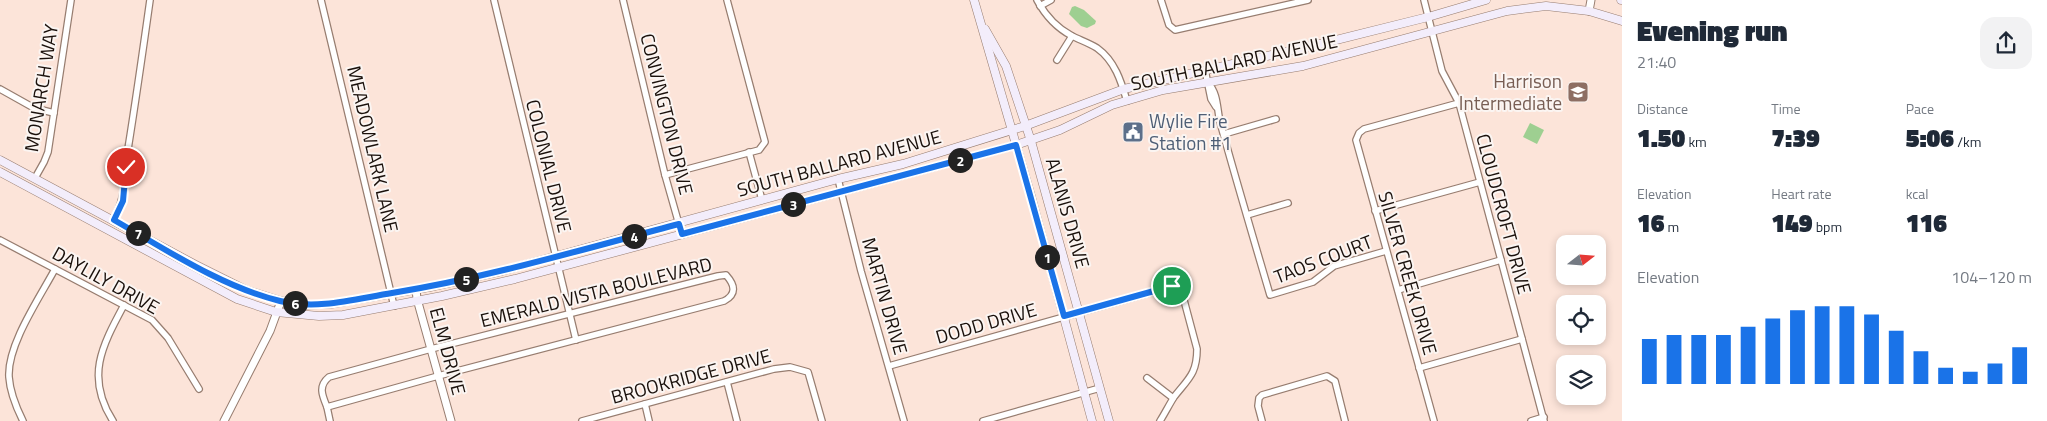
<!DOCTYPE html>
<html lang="en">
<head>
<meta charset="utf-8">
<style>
	:root { --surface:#fff; --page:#f2f2f3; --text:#1f2937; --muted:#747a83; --accent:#1a73e8 }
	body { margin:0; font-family:"Titillium Web",sans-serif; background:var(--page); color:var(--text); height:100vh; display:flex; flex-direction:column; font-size:19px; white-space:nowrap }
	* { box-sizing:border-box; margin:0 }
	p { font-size:16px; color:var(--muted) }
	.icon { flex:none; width:28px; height:28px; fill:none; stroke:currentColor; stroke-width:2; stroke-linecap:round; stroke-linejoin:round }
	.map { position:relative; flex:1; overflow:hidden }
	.sheet { display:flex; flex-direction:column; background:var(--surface); width:425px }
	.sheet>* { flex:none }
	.needle { width:32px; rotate:73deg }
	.tools { position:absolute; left:1556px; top:235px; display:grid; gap:10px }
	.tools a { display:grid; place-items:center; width:50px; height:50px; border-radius:10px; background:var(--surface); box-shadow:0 2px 8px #0003; font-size:25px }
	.pin { position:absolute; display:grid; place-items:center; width:42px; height:42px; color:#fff; margin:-21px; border:2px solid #fff; border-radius:50%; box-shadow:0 1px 5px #0007 }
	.km { position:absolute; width:25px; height:25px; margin:-12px; border-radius:50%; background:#222; color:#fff; font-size:14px; line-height:25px; text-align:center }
	.round { display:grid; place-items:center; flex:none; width:52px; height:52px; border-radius:15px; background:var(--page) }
	.overview { display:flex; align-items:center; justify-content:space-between; height:85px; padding:0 15px }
	h1 { font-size:28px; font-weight:800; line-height:38px }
	.figures { display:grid; grid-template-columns:repeat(3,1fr); gap:8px; height:85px; padding:5px 15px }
	.figures div { display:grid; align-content:center }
	.figures b { font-size:25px; font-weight:800 }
	.figures small { font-size:14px; font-weight:400 }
	.figures p { font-size:14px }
	.chart { height:140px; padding:10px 15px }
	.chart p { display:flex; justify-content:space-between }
	.chart svg { width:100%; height:90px; margin-top:5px; stroke:var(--accent); stroke-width:6 }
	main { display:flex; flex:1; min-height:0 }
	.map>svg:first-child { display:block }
	.green { fill:#9ecf91 }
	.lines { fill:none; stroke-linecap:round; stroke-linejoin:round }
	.minor-casing { stroke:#977d70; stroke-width:8 }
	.tertiary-casing { stroke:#977d70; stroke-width:9 }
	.secondary-casing { stroke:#977d70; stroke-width:9 }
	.minor { stroke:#fff; stroke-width:5.5 }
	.tertiary { stroke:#fff; stroke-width:7 }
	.secondary { stroke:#f3edfb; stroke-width:8 }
	.route-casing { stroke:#fff; stroke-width:10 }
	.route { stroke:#1a73e8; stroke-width:6 }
	.labels { text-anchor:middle; stroke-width:4; stroke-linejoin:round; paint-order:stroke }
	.street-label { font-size:19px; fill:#1a100b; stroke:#fbf5f2 }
	.education-label { font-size:19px; fill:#785e54; stroke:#fbf5f2; text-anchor:end }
	.service-label { font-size:19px; fill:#4e5e75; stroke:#fbf5f2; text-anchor:start }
</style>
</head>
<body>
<main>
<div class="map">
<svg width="1622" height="421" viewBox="0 0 1622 421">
	<rect width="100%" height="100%" fill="#fce4d9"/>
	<!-- green -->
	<g class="green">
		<polygon points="1075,6 1084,10 1096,21 1095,24 1087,28 1081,26 1069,14 1072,7"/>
		<polygon points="1530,123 1544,130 1537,144 1523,137"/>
	</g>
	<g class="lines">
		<!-- minor casing -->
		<g class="minor-casing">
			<g id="minor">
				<polyline points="321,0 394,306"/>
				<polyline points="494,0 576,340"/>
				<polyline points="623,0 665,175 682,235"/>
				<path d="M1037,0C1045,15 1057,28 1072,36C1080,40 1089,43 1097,48C1115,61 1121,81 1127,101"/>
				<polyline points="1161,0 1169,25 1175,30 1308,0"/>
				<polyline points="1424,0 1442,71 1459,103 1544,421"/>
				<polyline points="1040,6 1051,0"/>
				<polyline points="1057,60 1072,36"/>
				<polyline points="1205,70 1211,99 1216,107"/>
				<path d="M1208,83C1218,93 1217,109 1220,122C1236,180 1253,237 1270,295L1313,282L1334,266L1386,251"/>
				<polyline points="0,89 34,108 54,113"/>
				<polyline points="1224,134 1276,119"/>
				<polyline points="749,152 762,200"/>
				<polyline points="665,175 759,150 765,142 727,0"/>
				<polyline points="35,178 44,162 48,152 71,0"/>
				<polyline points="838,179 861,271 904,421"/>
				<polyline points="1375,211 1480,182"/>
				<polyline points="1247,215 1288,203"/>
				<path d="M113,220C127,197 124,174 128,149C136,99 143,50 150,0"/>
				<polyline points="0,240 152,320 168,338 199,389"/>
				<path d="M726,275C735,285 737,294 724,301L438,376L327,407C322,395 318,386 329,377L431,349L718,276Z"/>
				<polyline points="1398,290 1501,260"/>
				<path d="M889,366L1178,285L1181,289L1197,349C1197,374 1188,379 1174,397C1169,405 1165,413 1160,421"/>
				<polyline points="1419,368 1522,339"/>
				<polyline points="1147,378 1173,398"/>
				<polyline points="727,382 737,421"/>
				<polyline points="645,404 649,421"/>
				<polyline points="327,407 330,421"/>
				<path d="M23,421C16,407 10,392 9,377C7,345 40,297 55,269"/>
				<path d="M113,421C85,377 102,346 124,305"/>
				<polyline points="582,421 774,369 790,367 808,372 822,421"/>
				<polyline points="983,421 1100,388"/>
				<polyline points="1262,421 1258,406 1259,398 1262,395 1327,376 1335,381 1345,421"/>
				<polyline points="1434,421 1356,140 1359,133 1364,129 1459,103"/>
				<polyline points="1531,421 1544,417"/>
			</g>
		</g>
		<!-- tertiary casing -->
		<g class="tertiary-casing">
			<g id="tertiary">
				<polyline points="1589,11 1591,0"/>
				<polyline points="416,289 417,299 451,421"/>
				<polyline points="224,421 270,331 281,301"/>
			</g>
		</g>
		<!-- secondary casing -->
		<g class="secondary-casing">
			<g id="secondary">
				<polyline points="974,0 1031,196 1092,421"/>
				<polyline points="1621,0 1622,0"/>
				<polyline points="985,29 1006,66 1031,141 1109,421"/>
				<polyline points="0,160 194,264 246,290 281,301 307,305 331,304 430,287 502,271 838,179 903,164 1025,126 1124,89 1324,43 1428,17 1486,0"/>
				<polyline points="0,172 237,299 276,312 319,316 343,315 442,296 515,279 1016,145 1060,130 1112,105 1163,90 1303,66 1507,11 1546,6 1589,11 1622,21"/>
			</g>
		</g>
		<!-- minor -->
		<use href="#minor" class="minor"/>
		<!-- tertiary -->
		<use href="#tertiary" class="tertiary"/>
		<!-- secondary -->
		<use href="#secondary" class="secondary"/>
	</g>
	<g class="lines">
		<!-- route casing -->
		<g class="route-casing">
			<path id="route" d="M126,167L123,201L114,220C165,249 222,287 280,301C318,310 355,299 392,293C490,277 584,249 679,224L682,234L1016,145L1064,316L1172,286"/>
		</g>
		<!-- route -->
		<use href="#route" class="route"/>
	</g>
	<!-- icons -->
	<defs>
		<g id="school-square" transform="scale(1.125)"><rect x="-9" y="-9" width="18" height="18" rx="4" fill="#8d6e63" stroke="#fbf5f2"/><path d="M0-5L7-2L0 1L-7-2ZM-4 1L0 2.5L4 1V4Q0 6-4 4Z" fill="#fff"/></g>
		<g id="civic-square" transform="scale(1.125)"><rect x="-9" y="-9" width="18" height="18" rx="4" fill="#5c6f8a" stroke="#fbf5f2"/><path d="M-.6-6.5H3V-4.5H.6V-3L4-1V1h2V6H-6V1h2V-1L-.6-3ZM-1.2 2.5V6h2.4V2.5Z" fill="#fff"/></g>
	</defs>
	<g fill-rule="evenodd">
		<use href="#school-square" x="1578" y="92"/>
		<use href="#civic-square" x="1133" y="132"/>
	</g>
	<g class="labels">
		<!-- street labels -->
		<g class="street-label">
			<text transform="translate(1234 62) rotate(-12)" y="7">SOUTH BALLARD AVENUE</text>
			<text transform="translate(41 88) rotate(-81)" y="7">MONARCH WAY</text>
			<text transform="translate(667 114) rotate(76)" y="7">CONVINGTON DRIVE</text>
			<text transform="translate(373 149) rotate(77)" y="7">MEADOWLARK LANE</text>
			<text transform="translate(839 163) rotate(-15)" y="7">SOUTH BALLARD AVENUE</text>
			<text transform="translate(549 166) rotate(76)" y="7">COLONIAL DRIVE</text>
			<text transform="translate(1068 213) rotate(74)" y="7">ALANIS DRIVE</text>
			<text transform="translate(1504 214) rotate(75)" y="7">CLOUDCROFT DRIVE</text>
			<text transform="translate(1323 259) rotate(-21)" y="7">TAOS COURT</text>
			<text transform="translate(1408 273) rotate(74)" y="7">SILVER CREEK DRIVE</text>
			<text transform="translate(106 280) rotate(29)" y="7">DAYLILY DRIVE</text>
			<text transform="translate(596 292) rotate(-14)" y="7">EMERALD VISTA BOULEVARD</text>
			<text transform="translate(885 296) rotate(74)" y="7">MARTIN DRIVE</text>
			<text transform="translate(986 323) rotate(-16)" y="7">DODD DRIVE</text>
			<text transform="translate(448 351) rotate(75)" y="7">ELM DRIVE</text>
			<text transform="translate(691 376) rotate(-15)" y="7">BROOKRIDGE DRIVE</text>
		</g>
		<!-- education labels -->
		<g class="education-label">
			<text x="1562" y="88">Harrison<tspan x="1562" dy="22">Intermediate</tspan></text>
		</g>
		<!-- service labels -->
		<g class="service-label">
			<text x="1149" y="128">Wylie Fire<tspan x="1149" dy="22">Station #1</tspan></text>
		</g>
	</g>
</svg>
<div class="tools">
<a><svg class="needle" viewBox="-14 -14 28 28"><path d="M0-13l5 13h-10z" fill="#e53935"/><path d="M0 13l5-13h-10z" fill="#747a83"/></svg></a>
<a><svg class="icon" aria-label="locate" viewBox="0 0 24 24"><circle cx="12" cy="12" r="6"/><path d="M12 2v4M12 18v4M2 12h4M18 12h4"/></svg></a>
<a><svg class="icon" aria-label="layers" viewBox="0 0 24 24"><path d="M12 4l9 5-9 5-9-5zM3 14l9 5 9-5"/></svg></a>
</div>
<div class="pin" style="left:1172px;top:286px;background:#1e9e55"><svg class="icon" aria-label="arrive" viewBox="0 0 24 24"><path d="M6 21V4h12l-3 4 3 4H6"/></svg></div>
<div class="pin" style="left:126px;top:167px;background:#d93025"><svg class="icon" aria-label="check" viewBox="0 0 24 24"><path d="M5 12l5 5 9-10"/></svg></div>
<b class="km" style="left:1047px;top:257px">1</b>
<b class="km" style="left:960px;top:160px">2</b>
<b class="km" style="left:793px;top:204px">3</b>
<b class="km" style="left:634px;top:236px">4</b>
<b class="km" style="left:466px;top:279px">5</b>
<b class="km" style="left:295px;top:303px">6</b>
<b class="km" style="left:138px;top:233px">7</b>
</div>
<section class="sheet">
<div class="overview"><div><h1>Evening run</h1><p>21:40</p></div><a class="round"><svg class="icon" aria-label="share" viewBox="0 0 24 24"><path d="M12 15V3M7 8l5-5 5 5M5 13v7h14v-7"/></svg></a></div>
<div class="figures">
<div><p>Distance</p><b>1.50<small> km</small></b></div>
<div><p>Time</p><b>7:39</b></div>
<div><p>Pace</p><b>5:06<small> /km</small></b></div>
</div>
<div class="figures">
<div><p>Elevation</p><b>16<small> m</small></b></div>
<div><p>Heart rate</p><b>149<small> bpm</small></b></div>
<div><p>kcal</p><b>116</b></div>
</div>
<div class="chart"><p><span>Elevation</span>104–120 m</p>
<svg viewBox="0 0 160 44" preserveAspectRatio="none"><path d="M5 44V22M15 44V20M25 44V20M35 44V20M45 44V16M55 44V12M65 44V8M75 44V6M85 44V6M95 44V10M105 44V18M115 44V28M125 44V36M135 44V38M145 44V34M155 44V26"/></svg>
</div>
</section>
</main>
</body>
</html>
